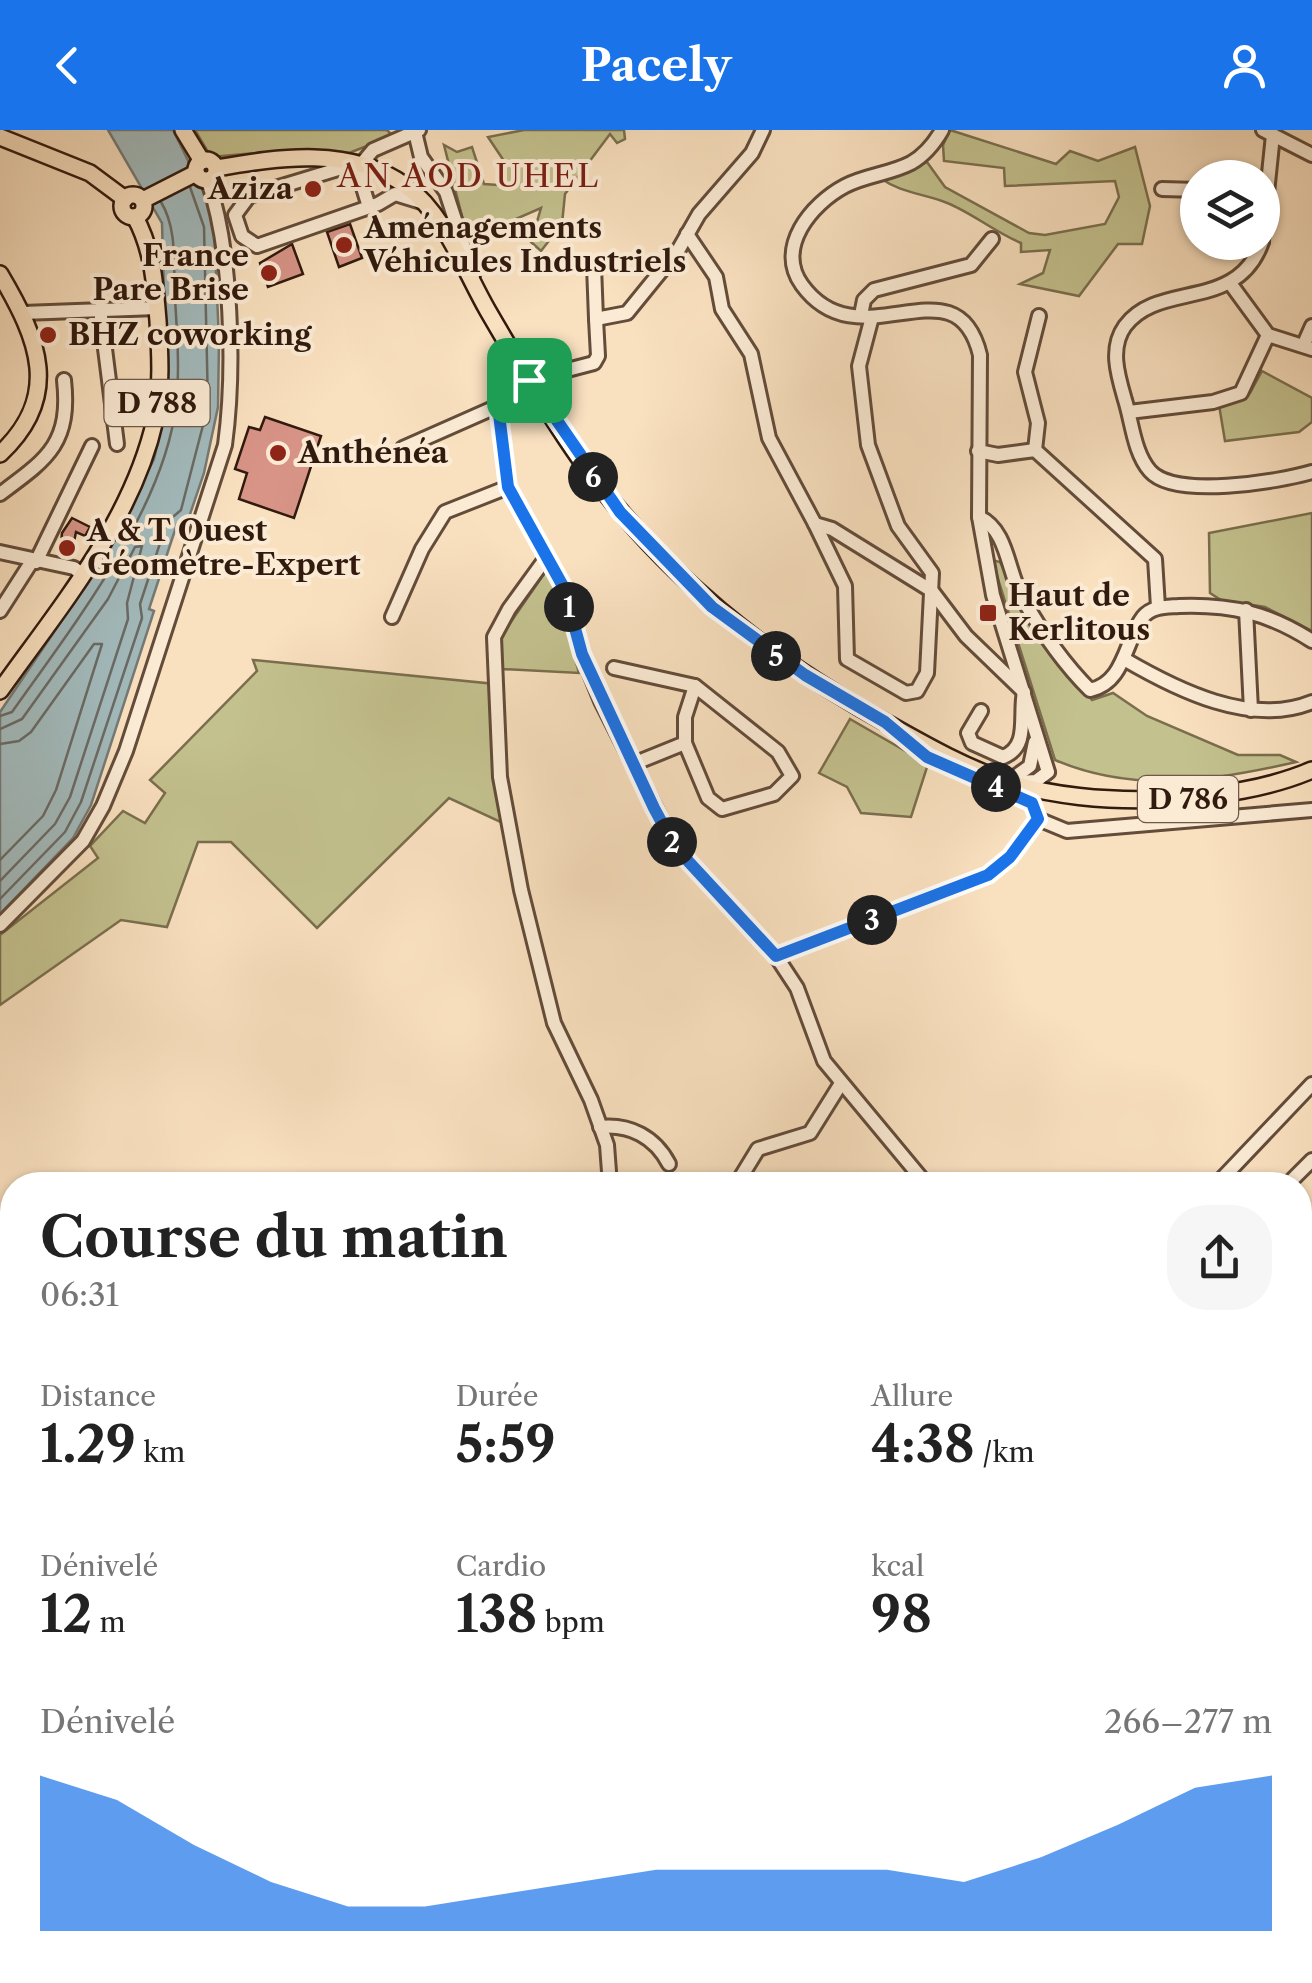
<!DOCTYPE html>
<html lang="fr">
<head>
<meta charset="utf-8">
<style>
	:root { --surface:#fff; --page:#f6f6f6; --text:#222; --muted:#767676; --accent:#1a73e8 }
	body { margin:0; font-family:"Libre Caslon Text",serif; background:var(--page); color:var(--text); height:100vh; display:flex; flex-direction:column; font-size:38px; white-space:nowrap }
	* { box-sizing:border-box; margin:0 }
	p { font-size:32px; color:var(--muted) }
	.icon { flex:none; width:55px; height:55px; fill:none; stroke:currentColor; stroke-width:2; stroke-linecap:round; stroke-linejoin:round }
	.map { position:relative; flex:1; overflow:hidden }
	.panel { position:absolute; left:0px; top:1042px; width:1312px; height:812px; display:flex; flex-direction:column; background:var(--surface); border-radius:40px 40px 0 0; box-shadow:0 2px 8px #0004 }
	.panel>* { flex:none }
	.tools { position:absolute; left:1180px; top:30px; display:grid; gap:20px }
	.tools a { display:grid; place-items:center; width:100px; height:100px; border-radius:50%; background:var(--surface); box-shadow:0 2px 8px #0004; font-size:50px }
	.pin { position:absolute; display:grid; place-items:center; width:85px; height:85px; color:#fff; margin:-42px; border-radius:20px; box-shadow:0 5px 15px #0006 }
	.km { position:absolute; width:50px; height:50px; margin:-25px; border-radius:50%; background:#222; color:#fff; font-size:28px; line-height:50px; text-align:center }
	.round { display:grid; place-items:center; flex:none; width:105px; height:105px; border-radius:40px; background:var(--page) }
	.summary { display:flex; align-items:center; justify-content:space-between; height:170px; padding:0 40px }
	h1 { font-size:55px; font-weight:700; line-height:75px }
	.metrics { display:grid; grid-template-columns:repeat(3,1fr); gap:15px; height:170px; padding:10px 40px }
	.metrics div { display:grid; align-content:center }
	.metrics b { font-size:50px; font-weight:700 }
	.metrics small { font-size:28px; font-weight:400 }
	.metrics p { font-size:28px }
	.chart { height:280px; padding:20px 40px }
	.chart p { display:flex; justify-content:space-between }
	.chart svg { width:100%; height:180px; margin-top:10px; fill:var(--accent); opacity:.7 }
	header { display:flex; justify-content:space-between; align-items:center; height:130px; padding:0 40px; background:var(--accent); color:#fff; font-size:45px; font-weight:700 }
	.map>svg:first-child { display:block }
	.green { fill:#c3c18e; stroke:#7a6e4e; stroke-width:2.5 }
	.water { fill:#a2babc; stroke:#757a76; stroke-width:2.5 }
	.lines { fill:none; stroke-linecap:round; stroke-linejoin:round }
	.shore { stroke:#6a6a65; stroke-width:2.5 }
	.stream { stroke:#757a76; stroke-width:2.5 }
	.building { fill:#d79487; stroke:#311a0e; stroke-width:2.5 }
	.minor-casing { stroke:#634c3a; stroke-width:18 }
	.major-casing { stroke:#311a0e; stroke-width:20 }
	.minor { stroke:#fbebd5; stroke-width:12 }
	.major { stroke:#f9e0bf; stroke-width:15 }
	.route-casing { stroke:#fff; stroke-width:20 }
	.route { stroke:#1a73e8; stroke-width:12 }
	.poi-dot { fill:#8f2418; stroke:#fbebd5; stroke-width:4 }
	.labels { text-anchor:middle; stroke-width:8; stroke-linejoin:round; paint-order:stroke }
	.shield { fill:#fbebd5; stroke:#6e594a; stroke-width:2.5 }
	.shield-label { font-size:28px; font-weight:bold; fill:#311a0e }
	.poi-label { font-size:30px; font-weight:bold; fill:#311a0e; stroke:#fbebd5; text-anchor:start }
	.neighbourhood-label { font-size:32px; letter-spacing:2.5px; fill:#7a1f14; stroke:#fbebd5 }
</style>
</head>
<body>
<header><svg class="icon" aria-label="back" viewBox="0 0 24 24"><path d="M15 5l-7 7 7 7"/></svg>Pacely<svg class="icon" aria-label="person" viewBox="0 0 24 24"><circle cx="12" cy="8" r="4"/><path d="M4 21q1-7 8-7t8 7"/></svg></header>
<div class="map">
<svg width="1312" height="1853" viewBox="0 0 1312 1853">
	<rect width="100%" height="100%" fill="#f9e0bf"/>
	<filter id="stains"><feTurbulence type="fractalNoise" baseFrequency=".002" numOctaves="4"/><feColorMatrix values="0 0 0 0 .2 0 0 0 0 .09 0 0 0 0 .02 0 0 0 .5 -.17"/></filter>
	<radialGradient id="worn" r=".72"><stop offset=".6" stop-color="#630" stop-opacity="0"/><stop offset="1" stop-color="#630" stop-opacity=".3"/></radialGradient>
	<!-- green -->
	<g class="green">
		<polygon points="195,0 387,0 393,6 349,23 292,20 211,27"/>
		<polygon points="524,0 624,0 625,9 617,13 610,4 565,64 562,94 541,121 531,112 541,78 468,110 444,15 457,22 472,17 484,54 498,55 504,31 488,7"/>
		<path d="M950,0L1056,34L1070,21L1098,31L1135,17L1150,76L1142,114H1118L1079,166L1020,154L1043,143L1050,120L1021,122V113C994,102 965,78 942,71C919,63 900,62 880,48L927,32L945,57L1029,103L1045,105L1105,94L1119,67L1115,51L1005,56L1004,38L944,31L943,15Z"/>
		<polygon points="1262,241 1312,268 1312,292 1299,302 1225,311 1219,275 1250,263"/>
		<polygon points="1312,383 1312,501 1265,477 1221,470 1210,463 1209,403"/>
		<path d="M992,430L1000,432C1024,483 1055,529 1092,570L1113,563L1147,586L1238,625H1280L1296,632C1213,651 1135,664 1055,630Z"/>
		<polygon points="546,441 556,459 579,543 501,539 499,509"/>
		<polygon points="253,530 495,554 507,695 449,668 317,798 231,712 198,712 167,797 121,790 0,875 0,805 98,728 90,716 123,681 145,693 165,663 150,650 257,541"/>
		<polygon points="850,589 928,634 911,687 861,683 847,657 819,643"/>
		<polygon points="0,1780 12,1787 12,1842 135,1843 159,1853 0,1853"/>
		<polygon points="799,1842 994,1843 997,1853 791,1853"/>
	</g>
	<!-- water -->
	<g class="water">
		<polygon points="108,0 173,0 205,65 214,95 219,211 218,277 204,343 186,396 177,394 149,479 154,481 91,675 73,708 0,784 0,582 106,425 154,329 167,273 162,93"/>
		<polygon points="0,1602 12,1608 12,1772 0,1762"/>
		<polygon points="492,1842 516,1853 189,1853 165,1843"/>
	</g>
	<g class="lines">
		<!-- shore -->
		<g class="shore">
			<path d="M0,586L12,582C72,497 164,380 176,275C180,240 177,203 175,168C173,136 178,100 161,72"/>
			<polyline points="0,599 22,589 108,469 135,417 142,416 127,473 128,489 70,667 55,694 0,751"/>
			<polyline points="0,614 19,611 31,602 94,514 102,514 56,660 43,686 0,730"/>
			<polyline points="0,769 65,702 81,672 142,488 140,474 167,392 181,380 208,276 204,97 190,57"/>
		</g>
		<!-- stream -->
		<polyline class="stream" points="0,1793 12,1784"/>
	</g>
	<!-- building -->
	<g class="building">
		<polygon points="350,94 362,128 339,137 327,102"/>
		<polygon points="292,114 303,144 268,157 260,133"/>
		<polygon points="265,287 321,306 294,388 239,369 247,343 235,339 249,297 260,300"/>
		<polygon points="72,388 90,397 85,406 76,402 71,427 60,424 62,403"/>
	</g>
	<g class="lines">
		<!-- minor casing -->
		<g class="minor-casing">
			<g id="minor">
				<path d="M942,0C934,14 925,25 911,33C890,44 866,45 845,56C811,74 775,118 802,155C860,235 956,126 980,225L979,387L993,465L1048,642L1036,651L1021,652"/>
				<polyline points="1263,0 1312,25"/>
				<polyline points="415,2 421,27 446,62 473,145"/>
				<polyline points="363,32 373,20 419,0"/>
				<polyline points="1162,59 1198,60"/>
				<polyline points="369,77 358,41 348,36 249,66 235,85 242,106 257,116 378,74 395,64 421,72"/>
				<path d="M687,104L716,147L722,179L751,224L769,308L815,394L832,399L932,461L966,506L1024,562C1019,585 1030,617 1003,627L972,613L968,603L981,581"/>
				<polyline points="1262,111 1273,5"/>
				<path d="M1262,112C1237,183 1159,150 1125,196C1109,218 1118,246 1125,270C1132,292 1134,323 1150,341C1174,369 1278,352 1312,342"/>
				<polyline points="594,136 596,189 627,183 679,119 699,84 752,23 763,0"/>
				<polyline points="1230,153 1268,205 1312,219"/>
				<polyline points="100,179 117,314"/>
				<polyline points="23,183 157,178"/>
				<polyline points="861,185 864,170 874,160 971,135 992,109"/>
				<polyline points="1304,214 1312,196"/>
				<polyline points="524,240 498,276 508,357 564,458 582,524 601,571 675,717 776,826 797,858 824,931 927,1055"/>
				<polyline points="1129,282 1213,272 1241,263 1268,205"/>
				<polyline points="403,318 498,276 529,250 594,233 598,226 596,189"/>
				<polyline points="1035,320 1038,293 1025,242 1039,186"/>
				<polyline points="978,321 998,325 1035,320 1155,429 1158,477"/>
				<path d="M0,364C47,329 71,314 64,250"/>
				<path d="M979,387C1009,401 1007,443 1023,469C1041,501 1064,534 1090,560C1125,553 1125,510 1143,487C1152,476 1166,477 1179,476C1230,474 1269,483 1312,511"/>
				<polyline points="815,394 845,456 847,529 906,563 917,561 927,543 932,443 898,396 868,315 859,236 872,187"/>
				<polyline points="0,422 74,438 83,445"/>
				<polyline points="546,428 509,479 494,507 500,647 521,760 554,893 591,970 607,1015 610,1055"/>
				<polyline points="36,432 92,316"/>
				<polyline points="1246,480 1251,580"/>
				<polyline points="0,481 32,431"/>
				<polyline points="392,487 422,419 445,382 508,357"/>
				<path d="M1124,529C1177,560 1251,597 1312,572"/>
				<polyline points="614,538 695,556"/>
				<polyline points="902,607 927,627 1032,673 1038,689"/>
				<polyline points="633,634 685,613 708,668 722,679 774,664 792,646 778,622 695,556 685,587 685,613"/>
				<polyline points="1008,652 1030,636 1035,612"/>
				<polyline points="1038,689 1067,701 1312,680"/>
				<path d="M0,795L83,711L103,676L126,621L225,315C235,240 232,121 208,51"/>
				<polyline points="776,826 988,745 1010,727 1038,689"/>
				<path d="M600,997C630,994 655,1007 669,1034"/>
				<polyline points="736,1055 758,1019 810,1003 840,955"/>
				<polyline points="1216,1055 1312,954"/>
				<polyline points="1287,1055 1312,1030"/>
				<polyline points="1300,1125 1312,1134"/>
				<polyline points="1300,1178 1312,1187"/>
				<polyline points="1300,1203 1312,1214"/>
				<polyline points="1300,1300 1312,1303"/>
				<polyline points="1300,1540 1312,1542"/>
				<polyline points="0,1587 12,1596"/>
				<polyline points="1300,1655 1312,1669"/>
				<polyline points="935,1842 948,1853"/>
				<polyline points="1056,1842 1064,1853"/>
			</g>
		</g>
		<!-- major casing -->
		<g class="major-casing">
			<g id="major">
				<polyline points="183,0 202,31"/>
				<polyline points="0,7 90,43 125,69"/>
				<circle cx="206" cy="40" r="10"/>
				<path d="M217,38C280,27 351,16 406,56C444,83 465,141 488,181C517,231 547,282 580,329C662,445 768,528 892,596C929,617 967,638 1008,652C1091,679 1231,675 1312,640"/>
				<circle cx="133" cy="76" r="11"/>
				<polyline points="143,70 196,43"/>
				<path d="M0,144C39,210 62,266 0,324"/>
				<path d="M0,561C59,478 132,392 155,290C162,260 160,222 158,191C155,154 153,120 135,87"/>
			</g>
		</g>
		<!-- minor -->
		<use href="#minor" class="minor"/>
		<!-- major -->
		<use href="#major" class="major"/>
	</g>
	<g class="lines">
		<!-- route casing -->
		<g class="route-casing">
			<polygon id="route" points="529,250 620,382 712,477 805,545 885,592 927,627 1032,673 1038,689 1010,727 988,745 776,826 675,717 654,678 582,524 564,458 508,357 498,276"/>
		</g>
		<!-- route -->
		<use href="#route" class="route"/>
	</g>
	<!-- markers -->
	<g class="poi-dot">
		<circle cx="313" cy="59" r="10"/>
		<circle cx="344" cy="115" r="10"/>
		<circle cx="269" cy="143" r="10"/>
		<circle cx="48" cy="205" r="10"/>
		<circle cx="278" cy="323" r="10"/>
		<circle cx="67" cy="418" r="10"/>
		<rect x="978" y="473" width="20" height="20" rx="5"/>
	</g>
	<g class="labels">
		<!-- shield labels -->
		<g class="shield">
			<rect x="104.5" y="250" width="105" height="46" rx="8"/>
			<rect x="1138" y="646" width="100" height="46" rx="8"/>
		</g>
		<g class="shield-label">
			<text x="157" y="283">D 788</text>
			<text x="1188" y="679">D 786</text>
		</g>
		<!-- poi labels -->
		<g class="poi-label">
			<text x="293" y="69" text-anchor="end">Aziza</text>
			<text x="364" y="108">Aménagements<tspan x="364" dy="34">Véhicules Industriels</tspan></text>
			<text x="249" y="136" text-anchor="end">France<tspan x="249" dy="34">Pare Brise</tspan></text>
			<text x="68" y="215">BHZ coworking</text>
			<text x="298" y="333">Anthénéa</text>
			<text x="87" y="411">A &amp; T Ouest<tspan x="87" dy="34">Géomètre-Expert</tspan></text>
			<text x="1008" y="476">Haut de<tspan x="1008" dy="34">Kerlitous</tspan></text>
		</g>
		<!-- neighbourhood labels -->
		<g class="neighbourhood-label">
			<text x="469" y="57">AN AOD UHEL</text>
		</g>
	</g>
	<rect width="100%" height="100%" filter="url(#stains)"/>
	<rect width="100%" height="100%" fill="url(#worn)"/>
</svg>
<div class="tools">
<a><svg class="icon" aria-label="layers" viewBox="0 0 24 24"><path d="M12 4l9 5-9 5-9-5zM3 14l9 5 9-5"/></svg></a>
</div>
<div class="pin" style="left:529px;top:250px;background:#1e9e55"><svg class="icon" aria-label="arrive" viewBox="0 0 24 24"><path d="M6 21V4h12l-3 4 3 4H6"/></svg></div>
<b class="km" style="left:569px;top:477px">1</b>
<b class="km" style="left:672px;top:712px">2</b>
<b class="km" style="left:872px;top:790px">3</b>
<b class="km" style="left:996px;top:657px">4</b>
<b class="km" style="left:776px;top:526px">5</b>
<b class="km" style="left:593px;top:347px">6</b>
<section class="panel">
<div class="summary"><div><h1>Course du matin</h1><p>06:31</p></div><a class="round"><svg class="icon" aria-label="share" viewBox="0 0 24 24"><path d="M12 15V3M7 8l5-5 5 5M5 13v7h14v-7"/></svg></a></div>
<div class="metrics">
<div><p>Distance</p><b>1.29<small> km</small></b></div>
<div><p>Durée</p><b>5:59</b></div>
<div><p>Allure</p><b>4:38<small> /km</small></b></div>
</div>
<div class="metrics">
<div><p>Dénivelé</p><b>12<small> m</small></b></div>
<div><p>Cardio</p><b>138<small> bpm</small></b></div>
<div><p>kcal</p><b>98</b></div>
</div>
<div class="chart"><p><span>Dénivelé</span>266–277 m</p>
<svg viewBox="0 0 160 44" preserveAspectRatio="none"><path d="M0 44V6L10 12L20 23L30 32L40 38L50 38L60 35L70 32L80 29L90 29L100 29L110 29L120 32L130 26L140 18L150 9L160 6V44z"/></svg>
</div>
</section>
</div>
</body>
</html>
